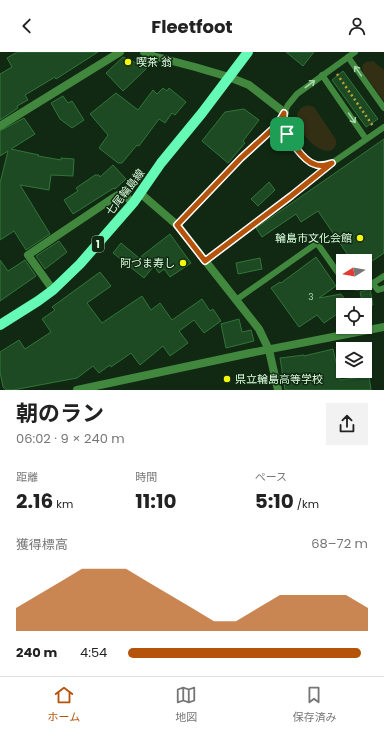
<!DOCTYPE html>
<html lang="ja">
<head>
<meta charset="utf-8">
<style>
	:root { --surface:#fff; --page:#f2f2f2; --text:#222; --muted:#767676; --line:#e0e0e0; --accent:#b45309 }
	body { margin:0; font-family:Poppins,"Noto Sans JP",sans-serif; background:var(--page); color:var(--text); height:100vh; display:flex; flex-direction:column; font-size:15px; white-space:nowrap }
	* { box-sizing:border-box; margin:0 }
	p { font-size:13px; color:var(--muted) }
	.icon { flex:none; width:22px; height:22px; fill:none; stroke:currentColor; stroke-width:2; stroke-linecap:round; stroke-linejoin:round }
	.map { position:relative; height:338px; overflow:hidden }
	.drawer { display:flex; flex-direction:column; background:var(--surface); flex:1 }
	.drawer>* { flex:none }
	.needle { width:26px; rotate:259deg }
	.tools { position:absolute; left:336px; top:202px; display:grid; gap:8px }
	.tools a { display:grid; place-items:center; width:36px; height:36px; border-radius:0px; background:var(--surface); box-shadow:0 1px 3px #0004; font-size:20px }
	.pin { position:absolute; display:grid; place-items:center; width:34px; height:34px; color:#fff; margin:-17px; border-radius:8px; box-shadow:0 2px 6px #0006 }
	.round { display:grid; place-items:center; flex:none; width:42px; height:42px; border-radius:0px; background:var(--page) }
	.overview { display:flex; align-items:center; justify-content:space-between; height:68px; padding:0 16px }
	h1 { font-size:22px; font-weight:700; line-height:30px }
	.metrics { display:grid; grid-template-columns:repeat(3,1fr); gap:6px; height:68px; padding:4px 16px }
	.metrics div { display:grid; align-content:center }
	.metrics b { font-size:20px; font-weight:700 }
	.metrics small { font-size:11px; font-weight:400 }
	.metrics p { font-size:11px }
	.chart { height:112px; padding:8px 16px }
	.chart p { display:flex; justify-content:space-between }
	.chart svg { width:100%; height:72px; margin-top:4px; fill:var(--accent); opacity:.7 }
	ul { padding:0 16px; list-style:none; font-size:13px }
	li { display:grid; grid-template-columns:64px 48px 1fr; align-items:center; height:30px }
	li i { height:10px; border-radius:5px; background:var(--accent) }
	header { display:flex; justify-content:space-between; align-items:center; height:52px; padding:0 16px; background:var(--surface); font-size:18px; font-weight:700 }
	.tabs { display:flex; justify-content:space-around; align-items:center; height:56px; border-top:1px solid var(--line); background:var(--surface); font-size:11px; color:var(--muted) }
	.tabs a { display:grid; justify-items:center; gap:2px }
	.tabs .active { color:var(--accent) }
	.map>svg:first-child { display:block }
	.green { fill:#332f14 }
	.building { fill:#1e4a23; stroke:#307538 }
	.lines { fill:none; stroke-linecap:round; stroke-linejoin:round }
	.path { stroke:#b9a634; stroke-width:2.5; stroke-dasharray:2 3; stroke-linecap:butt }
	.service { stroke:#41873e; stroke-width:6 }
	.minor { stroke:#41873e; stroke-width:8 }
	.tertiary { stroke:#41873e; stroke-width:8 }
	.primary { stroke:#65fbb6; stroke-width:10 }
	.oneway { stroke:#a4d4a5 }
	.route-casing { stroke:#fff; stroke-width:8 }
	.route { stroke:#b45309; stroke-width:5 }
	.poi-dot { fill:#f4f80c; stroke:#112913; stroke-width:1.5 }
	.labels { text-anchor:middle; stroke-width:3; stroke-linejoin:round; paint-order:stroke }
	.number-label { font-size:9px; fill:#abd1ae }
	.shield { fill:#112913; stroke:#9ebea0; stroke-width:1 }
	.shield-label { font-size:10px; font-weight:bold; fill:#dafedc }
	.poi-label { font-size:11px; fill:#dafedc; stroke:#112913; text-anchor:start }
	.street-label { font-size:11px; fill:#dafedc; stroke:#112913 }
</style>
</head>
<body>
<header><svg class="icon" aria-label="back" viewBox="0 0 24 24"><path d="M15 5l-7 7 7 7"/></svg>Fleetfoot<svg class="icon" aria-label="person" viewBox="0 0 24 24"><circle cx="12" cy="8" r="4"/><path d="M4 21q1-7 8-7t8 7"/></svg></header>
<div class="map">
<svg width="384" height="338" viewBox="0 0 384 338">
	<rect width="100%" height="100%" fill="#112913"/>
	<!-- green -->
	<g class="green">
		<polygon points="373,9 384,18 384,49 364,22 362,15 363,12 366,10"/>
		<path d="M307,53L314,55L335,86C336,89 337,91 335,95C324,113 277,63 307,53Z"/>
	</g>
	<!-- building -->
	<g class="building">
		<polygon points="17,0 98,0 56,27 55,25 25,43 28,48 17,54 18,56 0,68 0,22 12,15 7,6"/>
		<polygon points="286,0 314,0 303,14"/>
		<polygon points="123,5 147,16 123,39 106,21"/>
		<polygon points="343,19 378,67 366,75 332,28"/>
		<polygon points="163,36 167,39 169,36 186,50 175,63 172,61 165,71 159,67 139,94 137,93 122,111 118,111 99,96 108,83 90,62 116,41 138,58 153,38 157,42"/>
		<polygon points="63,44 68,51 72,49 84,68 72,76 60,67 51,51"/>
		<polygon points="244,57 259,68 243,89 245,91 228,111 202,89 225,60"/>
		<polygon points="24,66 35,82 11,97 39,103 38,104 61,108 61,106 74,107 73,124 51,123 49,138 20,133 50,182 26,198 14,179 0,188 0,131 8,99 0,104 0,79"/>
		<polygon points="384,87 384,201 365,214 365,209 352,209 318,159 301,170 296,162 262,185 256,176"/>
		<polygon points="113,113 126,127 115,137 114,136 73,162 64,148 78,139 76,136 95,123 99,123 100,125"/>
		<polygon points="269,130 275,138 258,154 251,147"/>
		<polygon points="170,182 191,211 170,225 164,217 159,221 154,214 144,226 113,201 121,191 139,206"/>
		<polygon points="59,189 67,200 45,217 36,204"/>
		<polygon points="316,205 336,234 319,246 341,242 349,253 343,253 343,258 324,271 317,263 299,275 271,236 280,230 281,231"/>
		<polygon points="260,206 262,217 238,222 236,211"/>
		<polygon points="0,208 8,219 25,208 36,224 0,249"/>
		<polygon points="100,220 111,234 87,251 102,271 142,244 151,258 160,251 172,268 202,247 210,259 213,257 221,269 204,281 194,268 179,279 188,291 170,304 163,294 140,313 131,301 111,315 110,313 99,321 93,314 77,326 13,338 6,338 3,335 0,320 0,300 19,288 25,297 51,280 42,267 55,258 52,255"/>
		<polygon points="370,237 373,253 363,253 360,240"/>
		<polygon points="239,267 242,280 251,278 254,289 226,296 221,272"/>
		<polygon points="333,297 340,328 369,324 371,338 285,338 280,306 304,303 304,304"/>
	</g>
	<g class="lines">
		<!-- path -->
		<polyline class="path" points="337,22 373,74"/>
		<!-- service -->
		<g class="service">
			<polyline points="348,5 384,56"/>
			<polyline points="322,23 366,87"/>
			<path d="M284,62C284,67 283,72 285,77C289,87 305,110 315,113C320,114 325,113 330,112"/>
			<polyline points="177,173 241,106 277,73 288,53 297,42 355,0"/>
			<polyline points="205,209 291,144 332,111 384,75"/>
			<path d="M345,231C357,241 373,232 384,224"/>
			<polyline points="373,232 378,238 384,236"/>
			<polyline points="236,248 317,191 343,228"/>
		</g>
		<!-- minor -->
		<g class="minor">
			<polyline points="0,74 120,0"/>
			<polyline points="140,141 177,173 259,277 269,298 278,338"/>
			<polyline points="53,238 28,203 113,146 120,142 134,150"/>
		</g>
		<!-- tertiary -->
		<g class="tertiary">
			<polyline points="144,0 153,4 195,15 229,25 249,33 285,61"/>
			<polyline points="77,338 250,301 384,275"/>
		</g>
		<!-- primary -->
		<polyline class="primary" points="0,273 38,249 53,238 80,212 134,150 161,111 202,61 248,0"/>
	</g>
	<!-- one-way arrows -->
	<defs><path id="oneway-shaft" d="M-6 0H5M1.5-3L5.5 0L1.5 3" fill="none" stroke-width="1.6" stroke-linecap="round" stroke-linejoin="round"/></defs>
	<g class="oneway">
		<use href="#oneway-shaft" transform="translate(358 19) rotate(-125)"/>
		<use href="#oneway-shaft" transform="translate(310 32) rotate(-37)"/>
		<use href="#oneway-shaft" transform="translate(352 66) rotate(55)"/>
	</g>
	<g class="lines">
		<!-- route casing -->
		<g class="route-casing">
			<path id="route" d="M284,61C284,66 283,71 285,76C287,86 304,109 314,112C320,115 326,113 332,111L291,144L205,209L177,173L241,106L277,73Z"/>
		</g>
		<!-- route -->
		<use href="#route" class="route"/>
	</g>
	<!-- markers -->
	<g class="poi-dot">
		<circle cx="128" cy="10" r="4"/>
		<circle cx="360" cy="186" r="4"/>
		<circle cx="183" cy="211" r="4"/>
		<circle cx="227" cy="327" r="4"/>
	</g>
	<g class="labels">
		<!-- number labels -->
		<g class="number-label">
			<text x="311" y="248">3</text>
		</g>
		<!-- shield labels -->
		<rect class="shield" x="92" y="184" width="12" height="16" rx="3"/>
		<g class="shield-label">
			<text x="98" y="196">1</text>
		</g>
		<!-- poi labels -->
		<g class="poi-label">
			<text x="136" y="14">喫茶 翁</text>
			<text x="352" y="190" text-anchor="end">輪島市文化会館</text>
			<text x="175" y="215" text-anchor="end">阿づま寿し</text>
			<text x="235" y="331">県立輪島高等学校</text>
		</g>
		<!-- street labels -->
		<g class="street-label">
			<text transform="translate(125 140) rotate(-52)" y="4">七尾輪島線</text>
		</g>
	</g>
</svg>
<div class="tools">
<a><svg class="needle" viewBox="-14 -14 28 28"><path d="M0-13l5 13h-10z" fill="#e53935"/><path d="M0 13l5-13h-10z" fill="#767676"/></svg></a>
<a><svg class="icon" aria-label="locate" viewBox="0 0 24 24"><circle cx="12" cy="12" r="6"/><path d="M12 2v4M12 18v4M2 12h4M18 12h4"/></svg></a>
<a><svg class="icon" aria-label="layers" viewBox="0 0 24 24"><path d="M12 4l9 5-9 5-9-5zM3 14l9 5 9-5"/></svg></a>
</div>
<div class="pin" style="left:287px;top:82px;background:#1e9e55"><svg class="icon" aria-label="arrive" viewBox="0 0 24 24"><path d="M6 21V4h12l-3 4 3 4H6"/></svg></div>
</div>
<section class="drawer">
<div class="overview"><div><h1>朝のラン</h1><p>06:02 · 9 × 240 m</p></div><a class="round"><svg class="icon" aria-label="share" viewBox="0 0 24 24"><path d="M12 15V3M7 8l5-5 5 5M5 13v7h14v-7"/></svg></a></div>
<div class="metrics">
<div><p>距離</p><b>2.16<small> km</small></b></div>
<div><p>時間</p><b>11:10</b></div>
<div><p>ペース</p><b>5:10<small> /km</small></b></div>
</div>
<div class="chart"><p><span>獲得標高</span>68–72 m</p>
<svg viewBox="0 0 160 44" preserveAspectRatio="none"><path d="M0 44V30L10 22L20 14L30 6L40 6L50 6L60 14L70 22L80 30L90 38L100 38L110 30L120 22L130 22L140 22L150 22L160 30V44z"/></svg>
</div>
<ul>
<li><b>240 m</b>4:54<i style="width:97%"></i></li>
</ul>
</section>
<nav class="tabs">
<a class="active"><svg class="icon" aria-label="home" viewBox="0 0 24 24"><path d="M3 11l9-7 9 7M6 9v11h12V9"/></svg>ホーム</a>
<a><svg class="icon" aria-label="map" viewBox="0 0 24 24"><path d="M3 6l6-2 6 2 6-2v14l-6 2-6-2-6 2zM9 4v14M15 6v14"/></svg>地図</a>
<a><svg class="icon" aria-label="saved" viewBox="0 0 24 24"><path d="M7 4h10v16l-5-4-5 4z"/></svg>保存済み</a>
</nav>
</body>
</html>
